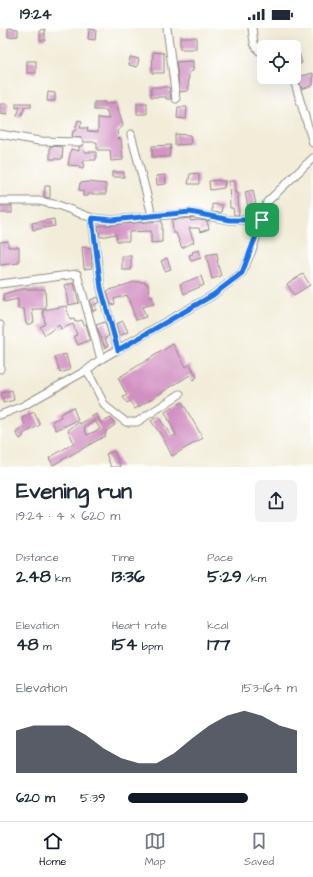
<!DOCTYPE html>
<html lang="en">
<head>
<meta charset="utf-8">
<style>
	:root { --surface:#fff; --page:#f2f2f3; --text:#1f2937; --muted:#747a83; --line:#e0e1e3; --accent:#111827 }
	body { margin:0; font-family:"Architects Daughter",sans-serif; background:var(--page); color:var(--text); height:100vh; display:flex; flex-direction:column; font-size:15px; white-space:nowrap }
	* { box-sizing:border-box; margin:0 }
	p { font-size:13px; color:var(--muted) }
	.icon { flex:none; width:22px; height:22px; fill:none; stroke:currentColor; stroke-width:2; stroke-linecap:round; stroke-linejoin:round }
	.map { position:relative; height:439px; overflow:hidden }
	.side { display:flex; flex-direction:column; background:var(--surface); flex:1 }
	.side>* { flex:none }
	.buttons { position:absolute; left:257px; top:12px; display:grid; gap:8px }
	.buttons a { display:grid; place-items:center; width:44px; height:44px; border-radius:6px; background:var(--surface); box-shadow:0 4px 16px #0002; font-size:20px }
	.pin { position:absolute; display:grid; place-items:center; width:34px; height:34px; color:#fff; margin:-17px; border-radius:8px; box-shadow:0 2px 6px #0006 }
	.round { display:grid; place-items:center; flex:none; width:42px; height:42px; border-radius:6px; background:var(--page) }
	.summary { display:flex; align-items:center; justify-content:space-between; height:68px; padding:0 16px }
	h1 { font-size:22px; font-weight:700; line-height:30px }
	.metrics { display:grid; grid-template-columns:repeat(3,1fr); gap:6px; height:68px; padding:4px 16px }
	.metrics div { display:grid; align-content:center }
	.metrics b { font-size:17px; font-weight:700 }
	.metrics small { font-size:11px; font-weight:400 }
	.metrics p { font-size:11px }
	.chart { height:112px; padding:8px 16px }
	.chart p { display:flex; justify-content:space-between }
	.chart svg { width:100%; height:72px; margin-top:4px; fill:var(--accent); opacity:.7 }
	ul { padding:0 16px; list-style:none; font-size:13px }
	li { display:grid; grid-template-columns:64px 48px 1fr; align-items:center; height:30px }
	li i { height:10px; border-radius:5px; background:var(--accent) }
	.status { display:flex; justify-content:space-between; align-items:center; height:28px; padding:0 20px; background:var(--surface); direction:ltr }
	.status svg { height:11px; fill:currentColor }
	.tab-bar { display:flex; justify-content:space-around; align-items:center; height:56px; border-top:1px solid var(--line); background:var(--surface); font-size:11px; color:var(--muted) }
	.tab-bar a { display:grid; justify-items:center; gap:2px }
	.tab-bar .selected { color:var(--accent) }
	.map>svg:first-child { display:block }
	.building { fill:#d290c2; fill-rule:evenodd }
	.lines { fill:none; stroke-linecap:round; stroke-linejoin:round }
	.minor-casing { stroke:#8e8c82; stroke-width:9 }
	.minor { stroke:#fff; stroke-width:7 }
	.route-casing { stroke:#fff; stroke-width:8 }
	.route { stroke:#1a73e8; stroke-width:5 }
</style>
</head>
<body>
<div class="status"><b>19:24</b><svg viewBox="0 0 49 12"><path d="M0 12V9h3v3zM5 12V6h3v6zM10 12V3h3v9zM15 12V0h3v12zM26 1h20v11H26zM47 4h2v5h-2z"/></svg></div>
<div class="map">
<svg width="313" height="439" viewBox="0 0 313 439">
	<rect width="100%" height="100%" fill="#fff"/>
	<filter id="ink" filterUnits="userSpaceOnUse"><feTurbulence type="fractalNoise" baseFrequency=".025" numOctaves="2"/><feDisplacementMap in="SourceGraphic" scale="8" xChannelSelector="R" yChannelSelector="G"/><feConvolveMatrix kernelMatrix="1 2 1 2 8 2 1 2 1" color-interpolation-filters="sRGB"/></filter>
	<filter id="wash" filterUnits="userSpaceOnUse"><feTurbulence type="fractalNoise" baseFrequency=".012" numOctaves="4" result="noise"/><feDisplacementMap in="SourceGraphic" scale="16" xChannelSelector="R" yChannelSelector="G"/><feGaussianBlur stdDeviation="0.9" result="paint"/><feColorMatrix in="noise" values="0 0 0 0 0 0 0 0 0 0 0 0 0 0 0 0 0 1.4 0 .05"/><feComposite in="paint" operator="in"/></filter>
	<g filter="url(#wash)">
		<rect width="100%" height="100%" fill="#f2edd9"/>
		<g id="blocks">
			<!-- building -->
			<g class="building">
				<polygon points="8,0 18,1 18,8 8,9"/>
				<polygon points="45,1 45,12 40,12 40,2"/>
				<polygon points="89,1 96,2 95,12 88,11"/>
				<rect x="180" y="9" width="16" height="12"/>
				<polygon points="153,24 164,25 164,45 152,45"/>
				<polygon points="299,25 302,35 294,38 294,26"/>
				<polygon points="130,29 139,31 137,39 129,37"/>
				<rect x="27" y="33" width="9" height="12"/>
				<polygon points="193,33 193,43 189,44 188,63 180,64 176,34"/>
				<polygon points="313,45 313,57 302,61 298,49"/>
				<polygon points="262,49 273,49 275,54 265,57"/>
				<polygon points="151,59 169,59 171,71 166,71 166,69 151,69"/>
				<polygon points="48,64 55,65 55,73 47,73"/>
				<polygon points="94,74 105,74 105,76 116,74 123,98 117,103 118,111 121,110 123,132 111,133 110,122 97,122 97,114 84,114 81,110 72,109 73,103 75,103 78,92 82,93 80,100 88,100 87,103 98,104 98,90 109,91 106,82 94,82"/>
				<polygon points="16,75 31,75 31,79 25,79 21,89 17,88 20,79 16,80"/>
				<rect x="137" y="75" width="10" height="11"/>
				<polygon points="0,76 8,76 7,87 0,86"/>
				<polygon points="178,79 187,79 186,91 177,90"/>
				<polygon points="175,106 190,107 191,116 175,117"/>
				<polygon points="83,116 84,124 96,124 96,132 84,132 83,141 79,140 79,138 68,137 71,121 79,123 79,119"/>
				<polygon points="171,117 169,129 152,129 152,118"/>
				<polygon points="50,118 63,119 62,131 50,131"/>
				<rect x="112" y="144" width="12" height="5"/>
				<polygon points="199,145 199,156 188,156 190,146"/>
				<polygon points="165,147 166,156 157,157 156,148"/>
				<polygon points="219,152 219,153 225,153 224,160 210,162 209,153"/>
				<polygon points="229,153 235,153 235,165 238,165 239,187 234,187 233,180 230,180"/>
				<polygon points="88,154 106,156 106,166 89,166 88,168 83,168 83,163 79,162 80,155"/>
				<polygon points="45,158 50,158 50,170 44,169"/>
				<polygon points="253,162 257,182 249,184 245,164"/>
				<polygon points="212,176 222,177 221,185 212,184"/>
				<rect x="0" y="178" width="12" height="7"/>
				<polygon points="190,190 191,193 198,192 207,193 209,201 200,204 199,200 189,200 194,214 182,220 176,205 173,205 172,192"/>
				<polygon points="54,191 55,198 33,202 32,195"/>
				<polygon points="162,193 162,214 151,215 151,203 129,204 129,213 117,213 116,206 100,209 98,198"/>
				<polygon points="8,213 8,219 19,219 19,235 0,237 0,214"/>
				<polygon points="82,219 91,220 92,240 84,241"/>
				<polygon points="199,222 201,230 191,233 189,227 193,226 192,224"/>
				<polygon points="217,225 218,233 217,233 221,248 212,251 206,227"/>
				<rect x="122" y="228" width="9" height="14"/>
				<polygon points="167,230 171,241 165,243 161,233"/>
				<polygon points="303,246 310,257 294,267 287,256"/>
				<polygon points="201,248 204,257 184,266 180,256"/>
				<polygon points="134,254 146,254 146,256 148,256 149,268 152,268 154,276 142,279 146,289 136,292 127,267 114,271 115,276 111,277 107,263"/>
				<polygon points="74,255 79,275 68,277 65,257"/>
				<polygon points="22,261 45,261 46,281 32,281 34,294 31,296 26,296 24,281 18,281 18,271 4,274 3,266"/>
				<polygon points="98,269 100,274 95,276 96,282 93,283 90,272"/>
				<polygon points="66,278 70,292 74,291 75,294 82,292 84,297 86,296 90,312 78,317 74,308 77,307 73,296 61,301 59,297 45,307 40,299 45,296 43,282"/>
				<polygon points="123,293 128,304 119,308 116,296"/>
				<polygon points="105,294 109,308 105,310 108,318 105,320 96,297"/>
				<polygon points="173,316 186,339 190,336 197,349 193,352 190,347 135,381 130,373 127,375 123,369 127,367 118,350"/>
				<polygon points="66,326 70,342 60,345 55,329"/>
				<polygon points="12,362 14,372 3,375 1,365"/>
				<polygon points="182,374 203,410 172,428 162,408 151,393 158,388 172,409 176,407 165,384"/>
				<polygon points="73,379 78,392 56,402 52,393 61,389 60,386"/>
				<polygon points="34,384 40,397 23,406 24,408 20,411 16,405 25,397 22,390"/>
				<path d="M96,386L101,395L111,390L115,397L106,403L105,408L53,437L49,430L74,415L68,402L79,394L80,396ZM95,393L100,401L87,407L84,400Z"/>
				<polygon points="114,423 121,439 111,439 106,426"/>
			</g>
		</g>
	</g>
	<g filter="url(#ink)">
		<use href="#blocks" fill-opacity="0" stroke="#8e8c82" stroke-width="1"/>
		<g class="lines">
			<!-- minor casing -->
			<g class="minor-casing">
				<g id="minor">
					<polyline points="167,0 176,71"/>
					<polyline points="252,0 254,15 259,23 264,23"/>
					<polyline points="279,19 280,19"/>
					<polyline points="293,49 313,115"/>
					<polyline points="0,106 39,113 79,114"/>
					<polyline points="131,106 152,187"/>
					<polyline points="0,173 39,173 58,177 92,190 112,192 190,185 230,192 262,192"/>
					<polyline points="92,190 101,260 118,322"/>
					<polyline points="0,256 77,246 101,331"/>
					<polyline points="0,297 0,341"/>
					<polyline points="87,342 105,378 126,394 137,394 180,366"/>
					<polyline points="0,387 23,378 87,342 101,331 213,267 242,245 253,220 267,174 313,130"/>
				</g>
			</g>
			<!-- minor -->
			<use href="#minor" class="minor"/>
		</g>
	</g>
	<g class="lines" filter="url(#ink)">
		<!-- route casing -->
		<g class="route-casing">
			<polygon id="route" points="190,184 230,192 262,192 242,245 213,267 118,322 101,260 92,190 112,192"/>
		</g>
		<!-- route -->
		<use href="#route" class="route"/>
	</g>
</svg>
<div class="buttons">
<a><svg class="icon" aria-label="locate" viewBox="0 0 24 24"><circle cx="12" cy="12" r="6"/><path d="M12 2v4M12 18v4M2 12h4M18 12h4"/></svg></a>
</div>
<div class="pin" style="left:262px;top:192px;background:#1e9e55"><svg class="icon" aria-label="arrive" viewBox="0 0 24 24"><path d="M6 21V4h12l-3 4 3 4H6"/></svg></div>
</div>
<section class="side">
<div class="summary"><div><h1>Evening run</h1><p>19:24 · 4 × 620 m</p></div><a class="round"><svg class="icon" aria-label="share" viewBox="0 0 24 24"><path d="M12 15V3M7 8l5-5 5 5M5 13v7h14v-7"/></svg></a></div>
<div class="metrics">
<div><p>Distance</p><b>2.48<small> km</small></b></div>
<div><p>Time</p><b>13:36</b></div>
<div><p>Pace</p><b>5:29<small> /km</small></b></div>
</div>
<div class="metrics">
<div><p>Elevation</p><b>48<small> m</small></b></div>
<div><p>Heart rate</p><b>154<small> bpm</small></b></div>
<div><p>kcal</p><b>177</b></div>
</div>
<div class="chart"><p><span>Elevation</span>153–164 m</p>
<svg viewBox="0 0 160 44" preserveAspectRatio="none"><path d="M0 44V18L10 15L20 15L30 15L40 21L50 29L60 35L70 38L80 38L90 32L100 23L110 15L120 9L130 6L140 9L150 15L160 18V44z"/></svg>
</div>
<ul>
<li><b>620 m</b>5:39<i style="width:71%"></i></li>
</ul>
</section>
<nav class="tab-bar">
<a class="selected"><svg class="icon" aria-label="home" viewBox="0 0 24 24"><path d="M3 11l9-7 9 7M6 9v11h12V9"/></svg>Home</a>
<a><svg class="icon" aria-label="map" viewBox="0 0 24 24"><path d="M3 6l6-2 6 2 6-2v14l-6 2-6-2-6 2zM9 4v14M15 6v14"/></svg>Map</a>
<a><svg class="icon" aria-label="saved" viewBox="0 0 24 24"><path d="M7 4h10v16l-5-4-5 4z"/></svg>Saved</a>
</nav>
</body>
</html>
